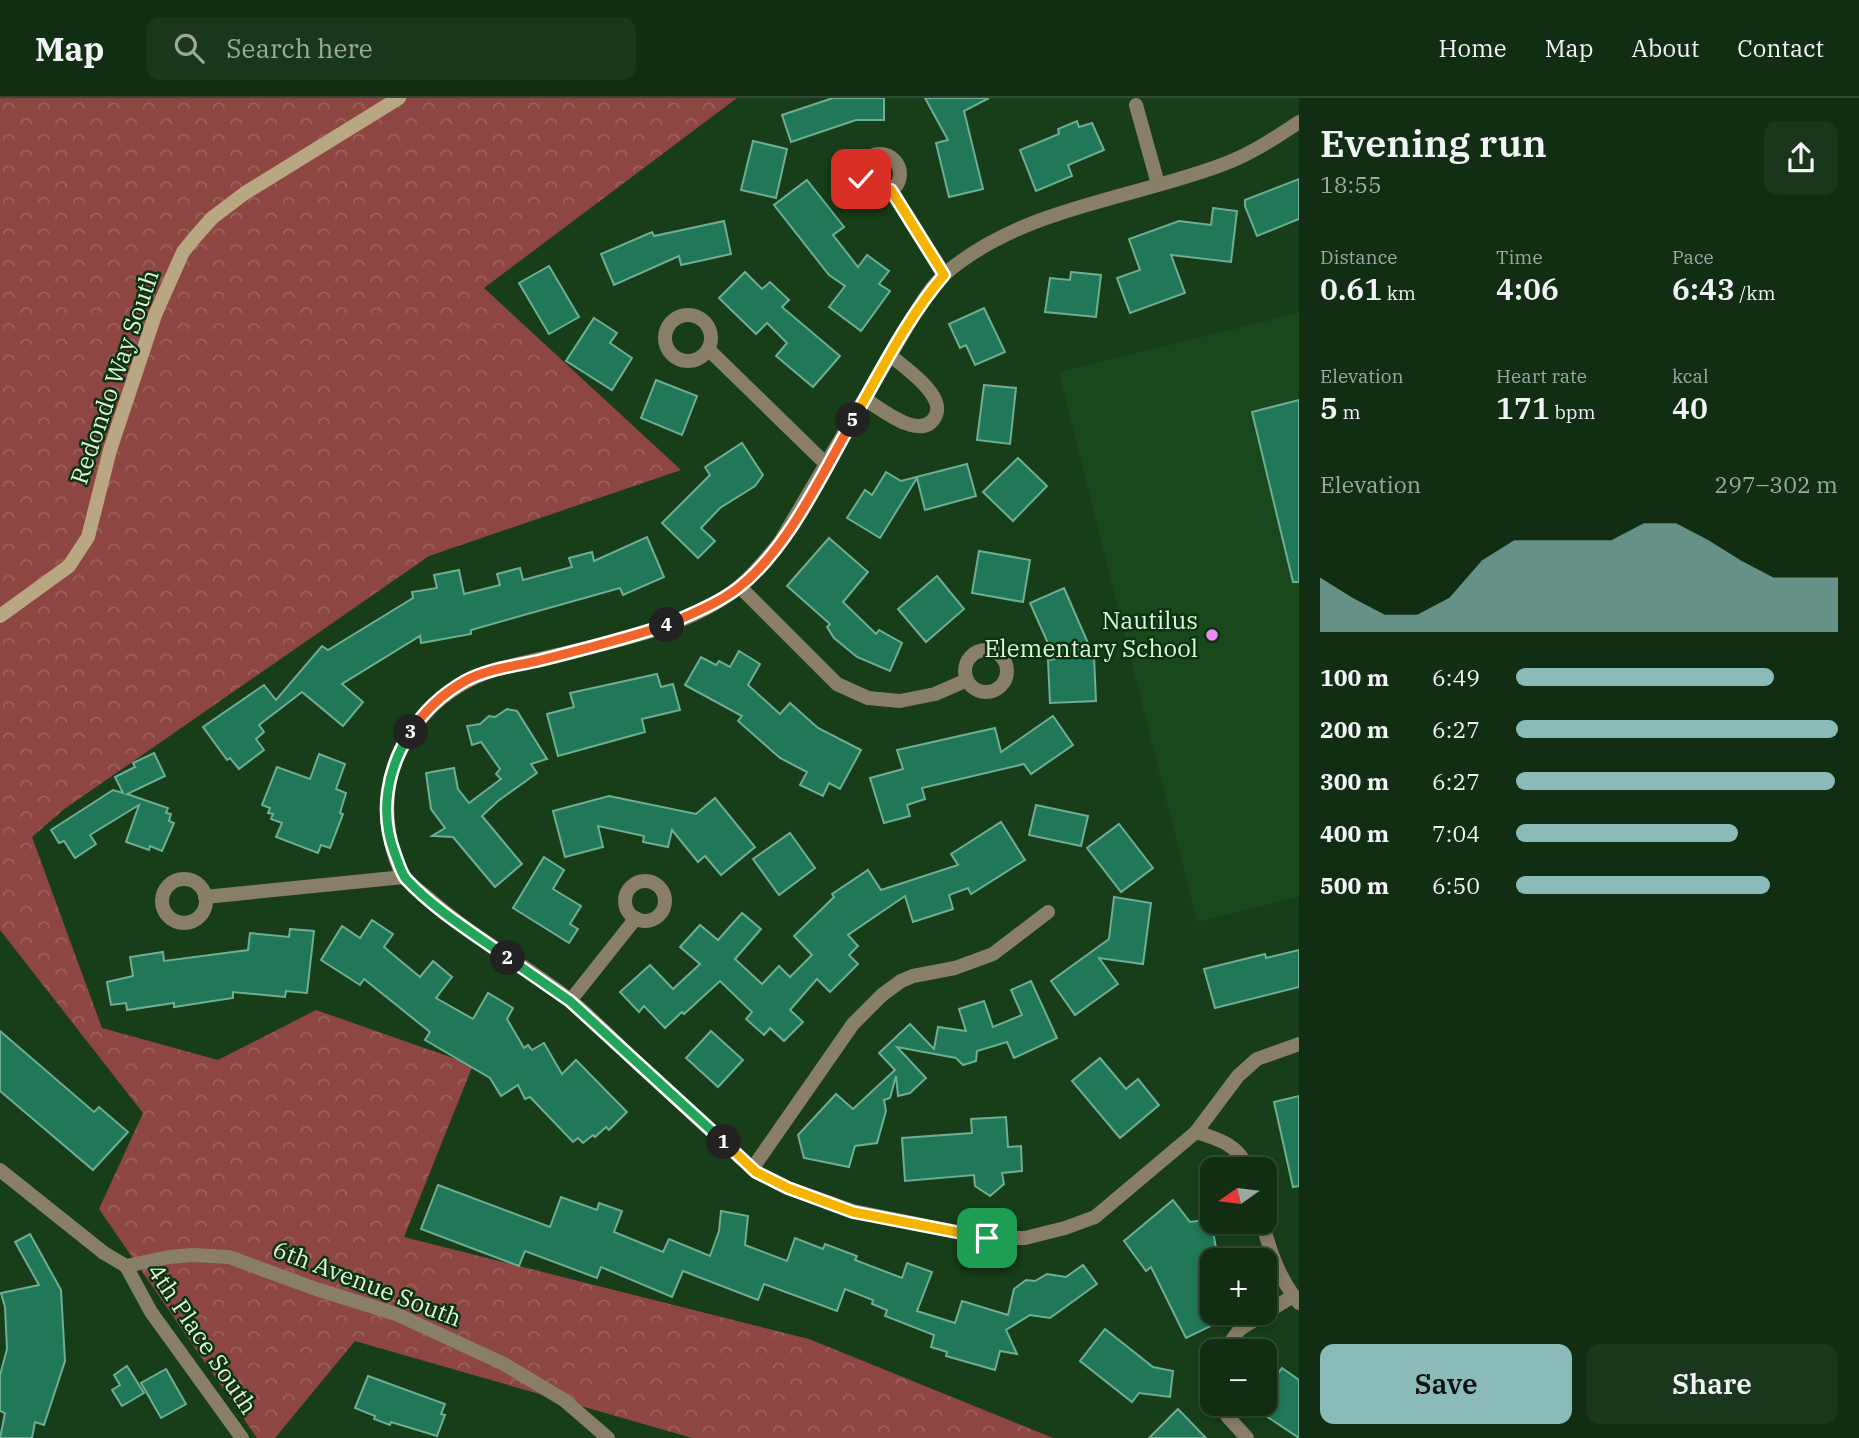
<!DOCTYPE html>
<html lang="en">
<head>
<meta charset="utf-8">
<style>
	:root { --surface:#112e13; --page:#1a361c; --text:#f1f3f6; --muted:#9ca8a0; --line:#304a33; --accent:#8bbbb9 }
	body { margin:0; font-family:"IBM Plex Serif",serif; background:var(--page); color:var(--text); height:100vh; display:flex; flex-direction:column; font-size:26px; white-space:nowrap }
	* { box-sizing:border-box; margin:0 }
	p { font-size:23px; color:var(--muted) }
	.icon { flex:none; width:38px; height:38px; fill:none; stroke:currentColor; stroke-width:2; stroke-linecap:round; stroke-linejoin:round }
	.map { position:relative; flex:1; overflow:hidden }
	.details { display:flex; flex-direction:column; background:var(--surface); width:560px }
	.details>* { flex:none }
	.needle { width:46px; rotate:256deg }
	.controls { position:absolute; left:1200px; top:1059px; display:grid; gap:14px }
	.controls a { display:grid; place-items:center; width:77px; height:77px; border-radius:14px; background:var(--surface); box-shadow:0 4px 10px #0003,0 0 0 2px var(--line); font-size:35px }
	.pin { position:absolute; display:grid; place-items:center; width:60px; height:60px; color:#fff; margin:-30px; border-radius:14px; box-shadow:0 4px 10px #0006 }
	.km { position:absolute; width:35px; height:35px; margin:-18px; border-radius:50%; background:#222; color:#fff; font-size:19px; line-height:35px; text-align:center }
	.round { display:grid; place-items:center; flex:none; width:74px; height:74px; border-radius:14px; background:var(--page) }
	.headline { display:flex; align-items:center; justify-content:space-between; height:119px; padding:0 21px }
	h1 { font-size:38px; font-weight:600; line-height:52px }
	.figures { display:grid; grid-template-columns:repeat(3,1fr); gap:10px; height:119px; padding:7px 21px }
	.figures div { display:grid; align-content:center }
	.figures b { font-size:30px; font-weight:600 }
	.figures small { font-size:19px; font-weight:400 }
	.figures p { font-size:19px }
	.chart { height:196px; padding:14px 21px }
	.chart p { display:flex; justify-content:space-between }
	.chart svg { width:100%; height:126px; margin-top:7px; fill:var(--accent); opacity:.7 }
	.button { display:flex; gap:14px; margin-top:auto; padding:14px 21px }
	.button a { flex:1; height:80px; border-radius:14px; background:var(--accent); color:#111; font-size:28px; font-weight:600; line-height:80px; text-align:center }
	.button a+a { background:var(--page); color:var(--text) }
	ul { padding:0 21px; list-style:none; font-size:23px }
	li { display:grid; grid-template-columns:112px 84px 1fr; align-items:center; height:52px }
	li i { height:18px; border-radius:9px; background:var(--accent) }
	header { display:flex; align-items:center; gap:42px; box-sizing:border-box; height:98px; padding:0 35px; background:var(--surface); border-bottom:2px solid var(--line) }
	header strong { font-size:33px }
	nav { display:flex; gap:38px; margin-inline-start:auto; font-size:24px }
	.search { width:490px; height:63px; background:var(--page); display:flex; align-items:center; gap:18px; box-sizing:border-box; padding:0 24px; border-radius:14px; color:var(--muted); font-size:26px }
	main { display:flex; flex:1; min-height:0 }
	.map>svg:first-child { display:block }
	.built { fill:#19481c }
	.forest { fill:url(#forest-crowns) }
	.building { fill:#207858; stroke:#6fae92; stroke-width:2 }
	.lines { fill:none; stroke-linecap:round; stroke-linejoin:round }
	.street { stroke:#897e68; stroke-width:14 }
	.secondary { stroke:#b9a784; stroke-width:14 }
	.split-1-casing { stroke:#fff; stroke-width:14 }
	.split-2-casing { stroke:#fff; stroke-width:14 }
	.split-3-casing { stroke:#fff; stroke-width:14 }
	.split-4-casing { stroke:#fff; stroke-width:14 }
	.split-5-casing { stroke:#fff; stroke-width:14 }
	.split-6-casing { stroke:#fff; stroke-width:14 }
	.split-1 { stroke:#f5b400; stroke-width:9 }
	.split-2 { stroke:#22a559; stroke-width:9 }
	.split-3 { stroke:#22a559; stroke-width:9 }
	.split-4 { stroke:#f0652b; stroke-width:9 }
	.split-5 { stroke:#f0652b; stroke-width:9 }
	.split-6 { stroke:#f5b400; stroke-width:9 }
	.poi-dot { fill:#ef8bf7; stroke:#0b340e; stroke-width:2.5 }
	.labels { text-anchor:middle; stroke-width:5; stroke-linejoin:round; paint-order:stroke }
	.street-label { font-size:24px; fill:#ddf3dc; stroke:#0b340e }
	.poi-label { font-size:24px; fill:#ddf3dc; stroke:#0b340e; text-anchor:end }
</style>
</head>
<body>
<header>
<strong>Map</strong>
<div class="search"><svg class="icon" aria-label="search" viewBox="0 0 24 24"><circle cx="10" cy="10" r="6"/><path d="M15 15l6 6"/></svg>Search here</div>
<nav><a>Home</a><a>Map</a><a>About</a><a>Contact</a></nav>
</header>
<main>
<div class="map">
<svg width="1299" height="1340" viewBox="0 0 1299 1340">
	<defs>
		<pattern id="forest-crowns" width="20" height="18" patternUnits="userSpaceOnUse" patternTransform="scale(1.75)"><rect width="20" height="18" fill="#8d4642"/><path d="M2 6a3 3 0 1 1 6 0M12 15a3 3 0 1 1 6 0" fill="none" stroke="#9d615d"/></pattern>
	</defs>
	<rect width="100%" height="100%" fill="#173e19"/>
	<!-- built -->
	<polygon class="built" points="1299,215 1299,799 1197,824 1059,274"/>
	<!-- forest -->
	<polygon class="forest" points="0,0 737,0 484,190 681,372 429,458 63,712 32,739 102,930 218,962 316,912 473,967 404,1139 809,1241 1053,1340 692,1340 355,1243 275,1340 257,1340 99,1111 143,1015 0,832"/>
	<!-- building -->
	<g class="building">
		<polygon points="833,0 884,0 884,22 856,22 791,44 782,17"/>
		<polygon points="925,0 989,0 964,13 983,91 949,99 936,45 948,42"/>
		<polygon points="1077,23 1079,29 1092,25 1104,52 1068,67 1072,78 1036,93 1020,52 1059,36 1058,31"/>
		<polygon points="753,43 787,51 776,100 741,92"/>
		<polygon points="1299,81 1299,121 1257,138 1245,108 1245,102"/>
		<polygon points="807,82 844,129 833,137 858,169 867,157 889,173 879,186 890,193 861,233 829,209 845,188 829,177 774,107"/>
		<polygon points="1213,110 1237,113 1231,164 1171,157 1185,195 1130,215 1117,180 1140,172 1129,141 1179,123 1211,127"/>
		<polygon points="724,123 731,156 681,167 679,158 614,187 601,156 652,134 654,138"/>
		<polygon points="549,168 579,219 549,236 519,185"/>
		<polygon points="745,174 762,191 770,184 789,202 782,209 840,258 813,289 776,258 787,245 767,225 756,236 719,200"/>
		<polygon points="1071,174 1101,177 1096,219 1045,214 1050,180 1070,182"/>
		<polygon points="984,210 1005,254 975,267 966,247 960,250 949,226"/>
		<polygon points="594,220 617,235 610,245 632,260 612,292 566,263"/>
		<polygon points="656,282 697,298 682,337 641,320"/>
		<polygon points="984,287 1016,290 1010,346 977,342"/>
		<polygon points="1299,302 1299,484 1293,484 1252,314"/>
		<polygon points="742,345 763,377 755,388 720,410 701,430 715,443 698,460 662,425 710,377 705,369"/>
		<polygon points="1018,360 1047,388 1013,423 983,394"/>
		<polygon points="967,366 976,398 925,412 917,380 880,440 847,420 865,392 872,397 886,374 901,383"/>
		<polygon points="647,439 664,479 623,497 620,490 471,532 471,536 421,545 420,538 342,586 363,604 343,628 302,594 259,627 264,634 256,641 264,652 239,671 230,660 227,662 203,629 264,587 276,602 322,548 328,552 413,500 412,494 437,490 434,477 459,472 464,496 500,487 497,476 520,470 523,482 572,469 569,460 592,454 594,463"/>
		<polygon points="829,440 868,474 843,504 876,536 879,532 902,545 890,573 857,559 834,540 827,529 830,526 787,488"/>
		<polygon points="979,453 1030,462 1023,504 972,495"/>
		<polygon points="937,478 964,511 926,544 898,511"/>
		<polygon points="1064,490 1094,559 1096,603 1050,605 1048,562 1055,561 1030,505"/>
		<polygon points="739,553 760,566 748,587 780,616 790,605 818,630 861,652 840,691 829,685 823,698 800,687 807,674 780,660 738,623 742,618 685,587 701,559 716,567 719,563 730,569"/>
		<polygon points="657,576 661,589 673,586 680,612 642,621 645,634 558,658 547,616 574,609 570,595"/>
		<polygon points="507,611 517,613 547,661 531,666 537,675 498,703 482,718 522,766 495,789 453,739 432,738 445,730 431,711 426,675 454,670 458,691 469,705 501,681 496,676 500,671 481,644 472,647 467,628 480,626 489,618 495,619"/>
		<polygon points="1053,618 1073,647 1031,676 1024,666 922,690 925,701 907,707 910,718 884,725 870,680 903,671 897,652 995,630 1001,654"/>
		<polygon points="154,655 165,678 127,696 168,710 166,715 171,716 169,723 174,725 162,753 150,748 149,752 126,744 139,707 90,737 96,746 75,760 64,743 59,745 51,732 113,692 123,695 115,679 135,669 133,665"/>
		<polygon points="319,656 345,666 336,691 346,695 340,715 343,716 330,750 321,747 318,755 276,739 282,725 271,721 273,716 268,715 270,710 262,707 277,669 310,681"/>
		<polygon points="609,698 696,716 715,700 755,749 721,777 705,758 698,764 672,732 668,749 643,744 644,738 598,728 603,749 565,759 553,713"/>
		<polygon points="1036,707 1088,718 1081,748 1029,737"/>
		<polygon points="1001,724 1025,762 971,796 968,790 949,797 953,811 913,824 905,798 848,837 858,848 849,857 858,866 830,894 817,881 790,912 803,924 784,943 770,930 764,937 746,921 752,914 720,883 684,916 682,914 665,930 644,908 639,914 620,894 650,867 673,891 700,866 680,849 700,827 718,842 742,815 761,831 735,861 762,886 779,868 790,879 812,857 794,838 834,799 832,796 868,772 881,792 958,767 951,756"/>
		<polygon points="1119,726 1153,770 1121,794 1087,750"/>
		<polygon points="790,735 815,770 779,797 753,761"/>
		<polygon points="544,759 564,772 553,791 581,808 570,826 578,831 569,845 513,810"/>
		<polygon points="1114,799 1151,805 1143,866 1099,860 1118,886 1075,917 1051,883 1109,841"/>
		<polygon points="372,822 393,836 384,849 420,879 433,863 452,879 436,900 473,921 488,895 513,910 507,921 524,950 528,947 532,952 544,945 562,976 576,962 627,1014 609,1032 606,1029 595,1039 593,1037 583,1045 578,1040 573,1044 530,999 525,1001 518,987 501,998 490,980 425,942 430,934 364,881 360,887 321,862 342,828 360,840"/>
		<polygon points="290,831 314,833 307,895 286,893 285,899 233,894 233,900 174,909 174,905 127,912 126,905 111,907 107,884 133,878 130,859 163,854 164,863 248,852 250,835 289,839"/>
		<polygon points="1299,852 1299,889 1215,910 1204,871 1265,856 1266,860"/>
		<polygon points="1031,883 1057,940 1014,960 1007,944 977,953 976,963 963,967 956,960 897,949 926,980 910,995 898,998 896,978 890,1000 884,1002 886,1013 877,1045 855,1048 849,1069 804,1060 798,1037 836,996 853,1011 895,972 879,955 910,926 934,951 938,929 966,933 959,911 984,903 993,929 1022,917 1011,892"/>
		<polygon points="0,933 94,1014 99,1009 128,1034 93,1072 0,993"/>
		<polygon points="711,933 743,962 718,989 686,960"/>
		<polygon points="1100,960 1126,991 1138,981 1159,1007 1120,1040 1072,983"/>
		<polygon points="1299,998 1299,1088 1293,1089 1274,1004"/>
		<polygon points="1006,1019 1008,1049 1021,1048 1022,1073 1002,1075 1004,1086 990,1098 975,1088 974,1077 905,1083 902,1040 972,1035 971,1021"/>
		<polygon points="438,1087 550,1129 561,1099 597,1112 599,1105 622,1113 614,1134 663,1154 669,1141 710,1158 719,1133 721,1113 748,1118 745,1147 787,1163 795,1140 823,1151 825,1146 857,1158 855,1162 902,1180 907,1165 932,1174 917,1213 955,1225 962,1203 1008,1217 1014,1191 1026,1182 1035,1183 1047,1176 1066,1179 1083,1167 1097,1186 1050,1220 1030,1217 1006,1232 1017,1256 1000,1253 995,1272 946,1258 947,1254 931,1249 934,1237 885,1218 887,1212 872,1206 873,1202 845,1191 837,1213 764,1186 758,1202 683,1173 672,1199 601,1169 597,1180 525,1153 519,1168 421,1131"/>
		<polygon points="1173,1102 1190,1124 1211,1121 1218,1162 1213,1162 1213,1214 1217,1214 1221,1223 1186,1240 1151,1169 1146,1173 1124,1143"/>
		<polygon points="30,1136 61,1192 65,1263 44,1327 35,1324 32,1340 0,1340 5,1315 0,1313 0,1277 7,1251 5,1209 1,1195 39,1187 15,1144"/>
		<polygon points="1105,1231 1153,1269 1173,1273 1170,1299 1139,1295 1132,1304 1080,1263"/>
		<polygon points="127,1268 144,1295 122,1308 112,1292 120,1287 114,1277"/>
		<polygon points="1282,1270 1299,1282 1299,1340 1248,1306 1265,1306 1265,1294"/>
		<polygon points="166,1271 186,1306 161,1320 141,1285"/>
		<polygon points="368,1278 445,1306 441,1316 445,1317 437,1338 391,1324 390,1327 374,1321 375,1318 355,1310"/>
		<polygon points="1178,1311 1206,1340 1149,1340"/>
	</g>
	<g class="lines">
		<!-- street -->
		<g class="street">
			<polyline points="1136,7 1158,86"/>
			<circle cx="880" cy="76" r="20"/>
			<polyline points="891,92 944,176"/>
			<circle cx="688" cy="240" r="23"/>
			<polyline points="708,251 827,367"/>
			<path d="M865,301C881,311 921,344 935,319C939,312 937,304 933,298C923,282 904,269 890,257"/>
			<polyline points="740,489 837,586 868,600 900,603 935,596 967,582"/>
			<circle cx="986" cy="573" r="21"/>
			<circle cx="184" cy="803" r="22"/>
			<circle cx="645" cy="803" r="20"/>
			<polyline points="205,799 404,779"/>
			<polyline points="570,903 636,820"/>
			<polyline points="1196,1034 1238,978 1257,961 1299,946"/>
			<polyline points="752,1071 853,926 882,897 901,883 913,878 955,870 993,856 1048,814"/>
			<path d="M1248,1071C1239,1047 1219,1041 1196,1034L1095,1119L1065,1130L1025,1140H987L853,1113L788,1090L756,1074C715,1036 673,998 632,960C612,941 592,920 570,902C526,867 475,841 433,804C424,796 412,789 405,779C395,767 389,740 388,724C381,653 430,590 498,571C571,551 683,538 741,487C756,474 768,459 780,444L908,227C919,209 930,189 946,175C1023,109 1133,101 1224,66C1251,56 1275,40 1299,24"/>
			<polyline points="0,1072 104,1155 126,1168"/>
			<path d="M1262,1124C1270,1153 1279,1181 1299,1205"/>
			<polyline points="126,1168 169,1159 193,1157 229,1159 316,1191 396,1216 504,1266 564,1302 608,1340"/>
			<polyline points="126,1168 151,1214 242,1340"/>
			<polyline points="1224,1253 1240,1231 1293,1198"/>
			<polyline points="1220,1306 1228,1319 1247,1340"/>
		</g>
		<!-- secondary -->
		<polyline class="secondary" points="0,518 69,468 88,439 110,352 155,217 183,154 196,138 212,120 245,95 399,0"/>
	</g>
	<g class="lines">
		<!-- split-1 casing -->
		<g class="split-1-casing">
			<polyline id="split-1" points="724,1044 756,1074 788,1090 853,1114 987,1140"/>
		</g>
		<!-- split-2 casing -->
		<g class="split-2-casing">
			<polyline id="split-2" points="508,860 570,903 724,1044"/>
		</g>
		<!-- split-3 casing -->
		<g class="split-3-casing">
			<path id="split-3" d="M411,634C387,670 379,715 395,756C398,764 401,775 406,781C435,812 473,835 508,860"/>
		</g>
		<!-- split-4 casing -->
		<g class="split-4-casing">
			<path id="split-4" d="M411,634C424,613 444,595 465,583C487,571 514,568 537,563C581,552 624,541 667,527"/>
		</g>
		<!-- split-5 casing -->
		<g class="split-5-casing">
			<path id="split-5" d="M667,527C691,516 717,506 738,490C788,451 822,376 853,322"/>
		</g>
		<!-- split-6 casing -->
		<g class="split-6-casing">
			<path id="split-6" d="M853,322C881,273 907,220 944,177L891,92C878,98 866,95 861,81"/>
		</g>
		<!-- split-1 -->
		<use href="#split-1" class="split-1"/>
		<!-- split-2 -->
		<use href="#split-2" class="split-2"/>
		<!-- split-3 -->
		<use href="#split-3" class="split-3"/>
		<!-- split-4 -->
		<use href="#split-4" class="split-4"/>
		<!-- split-5 -->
		<use href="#split-5" class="split-5"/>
		<!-- split-6 -->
		<use href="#split-6" class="split-6"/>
	</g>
	<!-- markers -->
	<circle class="poi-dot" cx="1212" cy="537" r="7"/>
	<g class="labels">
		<!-- street labels -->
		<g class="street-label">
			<text transform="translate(115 279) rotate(-71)" y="8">Redondo Way South</text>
			<text transform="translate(367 1186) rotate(21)" y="8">6th Avenue South</text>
			<text transform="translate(202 1241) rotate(56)" y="8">4th Place South</text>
		</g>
		<!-- poi labels -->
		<g class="poi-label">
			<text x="1198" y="531">Nautilus<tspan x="1198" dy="28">Elementary School</tspan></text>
		</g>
	</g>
</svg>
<div class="controls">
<a><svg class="needle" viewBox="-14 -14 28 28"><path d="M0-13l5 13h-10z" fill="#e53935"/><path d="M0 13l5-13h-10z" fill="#9ca8a0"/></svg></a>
<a>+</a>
<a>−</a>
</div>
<div class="pin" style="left:987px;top:1140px;background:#1e9e55"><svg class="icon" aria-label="arrive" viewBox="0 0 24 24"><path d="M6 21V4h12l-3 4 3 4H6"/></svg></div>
<div class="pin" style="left:861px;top:81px;background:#d93025"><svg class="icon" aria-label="check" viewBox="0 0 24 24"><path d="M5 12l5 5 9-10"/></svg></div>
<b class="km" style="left:724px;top:1044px">1</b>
<b class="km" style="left:508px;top:860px">2</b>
<b class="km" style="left:411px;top:634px">3</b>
<b class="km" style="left:667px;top:527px">4</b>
<b class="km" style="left:853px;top:322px">5</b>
</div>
<section class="details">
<div class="headline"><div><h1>Evening run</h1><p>18:55</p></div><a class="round"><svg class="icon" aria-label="share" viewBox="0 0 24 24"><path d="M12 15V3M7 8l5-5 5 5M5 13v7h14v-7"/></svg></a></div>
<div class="figures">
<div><p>Distance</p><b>0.61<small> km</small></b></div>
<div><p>Time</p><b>4:06</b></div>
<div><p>Pace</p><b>6:43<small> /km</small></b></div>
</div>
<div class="figures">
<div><p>Elevation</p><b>5<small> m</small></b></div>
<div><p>Heart rate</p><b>171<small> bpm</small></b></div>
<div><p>kcal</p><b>40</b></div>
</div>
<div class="chart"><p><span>Elevation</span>297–302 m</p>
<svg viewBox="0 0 160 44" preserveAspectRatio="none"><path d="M0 44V25L10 32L20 38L30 38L40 32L50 19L60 12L70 12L80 12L90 12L100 6L110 6L120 12L130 19L140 25L150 25L160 25V44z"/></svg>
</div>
<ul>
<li><b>100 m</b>6:49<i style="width:80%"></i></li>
<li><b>200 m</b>6:27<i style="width:100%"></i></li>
<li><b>300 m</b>6:27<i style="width:99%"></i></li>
<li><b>400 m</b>7:04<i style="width:69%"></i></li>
<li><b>500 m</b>6:50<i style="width:79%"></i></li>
</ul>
<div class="button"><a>Save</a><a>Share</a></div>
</section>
</main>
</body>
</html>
